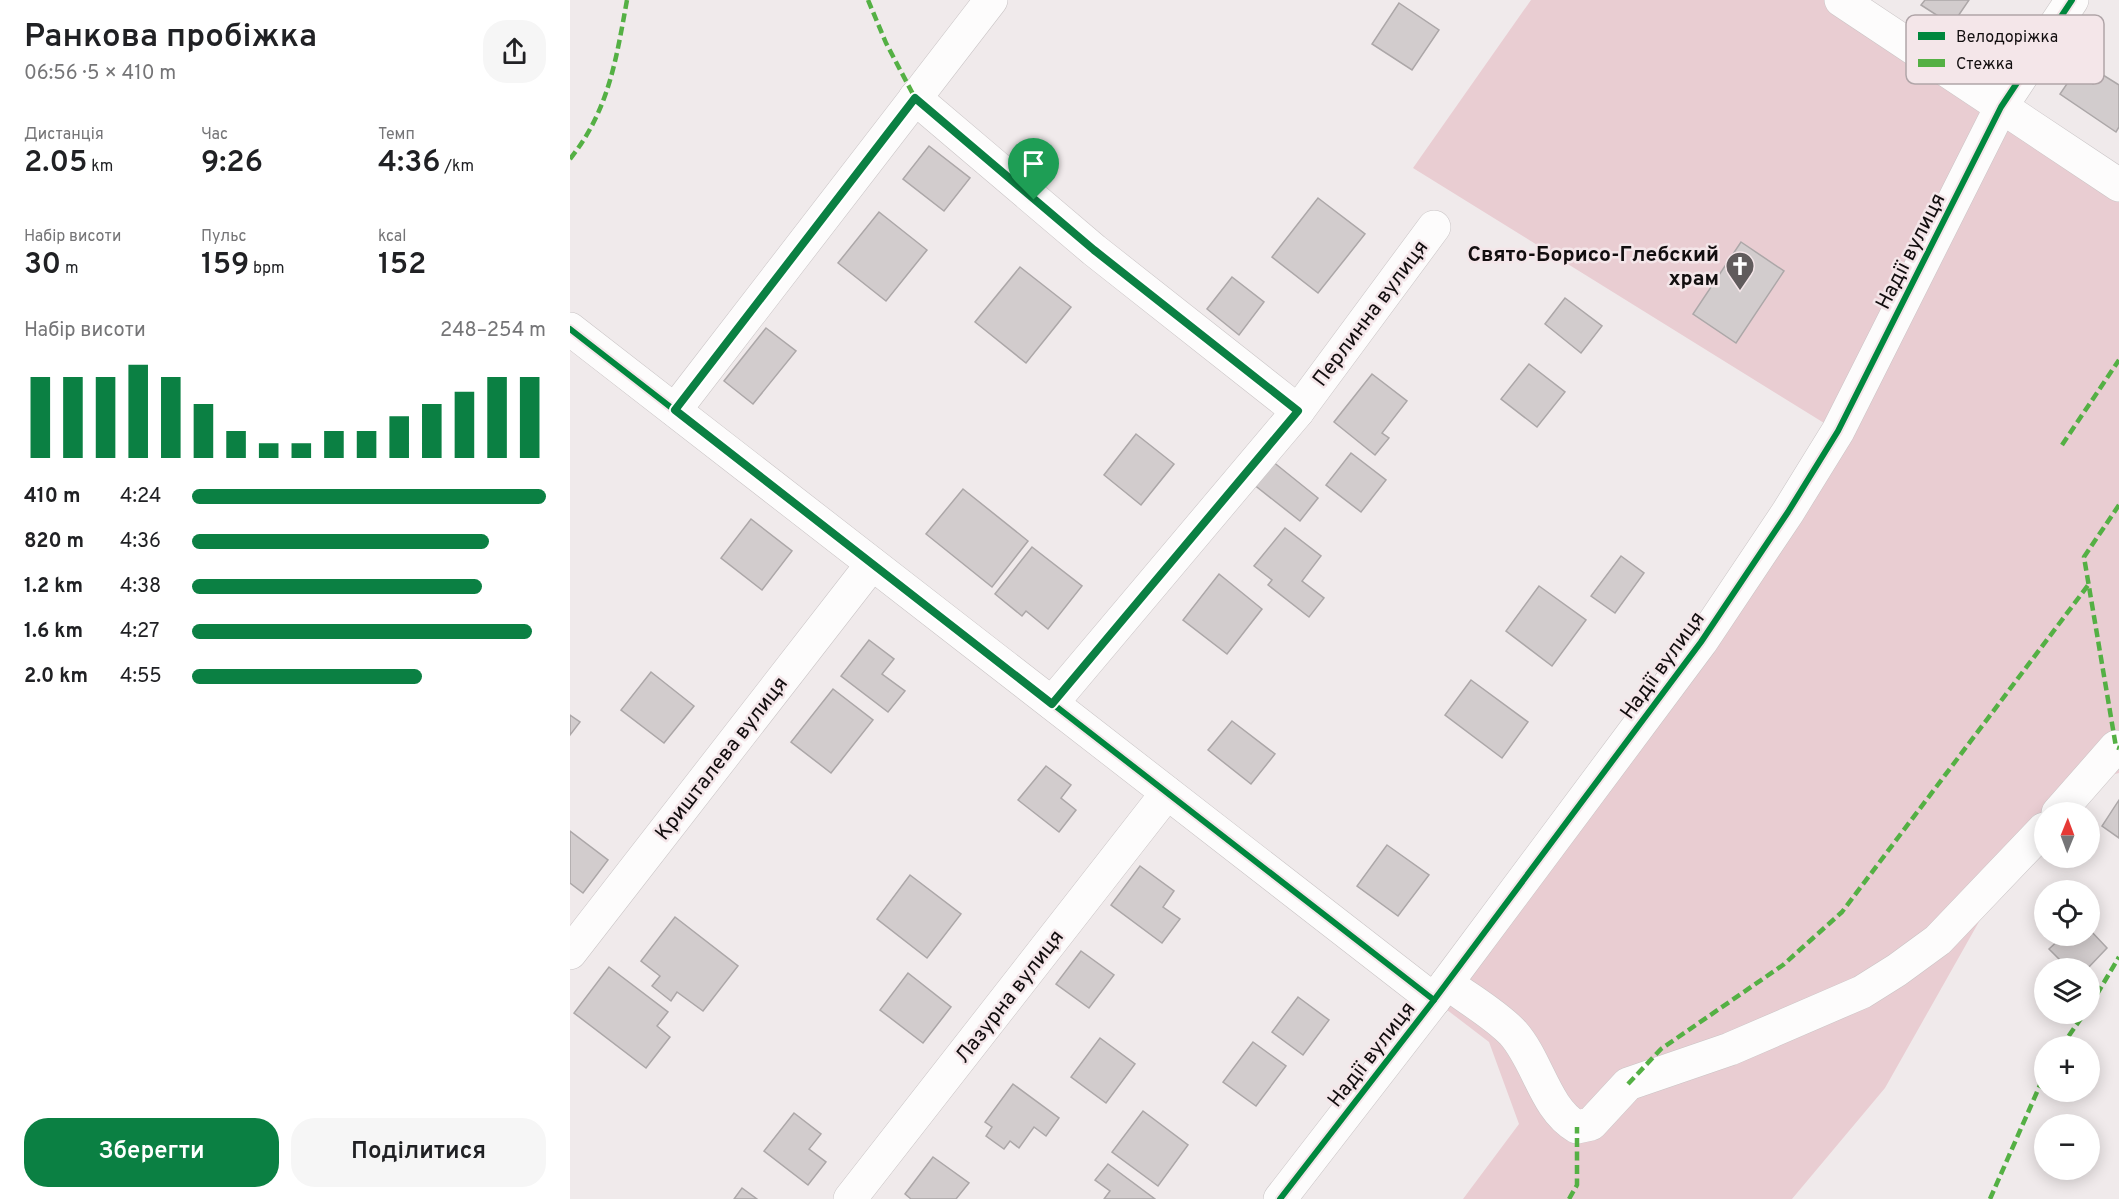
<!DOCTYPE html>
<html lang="uk">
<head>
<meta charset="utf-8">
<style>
	:root { --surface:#fff; --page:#f6f6f6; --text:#202124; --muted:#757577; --accent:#0b8043 }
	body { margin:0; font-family:Overpass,sans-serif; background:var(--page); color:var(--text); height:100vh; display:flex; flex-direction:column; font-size:22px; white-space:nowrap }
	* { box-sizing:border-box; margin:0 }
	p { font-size:20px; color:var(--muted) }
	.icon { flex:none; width:33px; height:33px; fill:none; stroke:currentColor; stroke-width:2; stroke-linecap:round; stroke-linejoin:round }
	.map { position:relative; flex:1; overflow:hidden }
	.panel { display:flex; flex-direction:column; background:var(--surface); width:570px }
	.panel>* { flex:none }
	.needle { width:39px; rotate:1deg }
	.tools { position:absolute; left:1464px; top:802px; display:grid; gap:12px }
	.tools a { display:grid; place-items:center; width:66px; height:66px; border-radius:50%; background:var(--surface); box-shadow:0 3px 15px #0003; font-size:30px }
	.pin { position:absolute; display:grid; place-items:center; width:51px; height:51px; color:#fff; margin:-62px -26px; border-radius:50% 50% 50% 0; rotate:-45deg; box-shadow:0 0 6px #0007 }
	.pin .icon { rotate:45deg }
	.round { display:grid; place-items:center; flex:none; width:63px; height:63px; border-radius:24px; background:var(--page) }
	.headline { display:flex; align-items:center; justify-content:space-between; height:102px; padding:0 24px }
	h1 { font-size:33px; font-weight:600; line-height:45px }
	.figures { display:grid; grid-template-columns:repeat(3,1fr); gap:9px; height:102px; padding:6px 24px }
	.figures div { display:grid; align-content:center }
	.figures b { font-size:30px; font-weight:600 }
	.figures small { font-size:16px; font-weight:400 }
	.figures p { font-size:16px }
	.chart { height:168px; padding:12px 24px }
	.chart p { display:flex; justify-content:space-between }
	.chart svg { width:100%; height:108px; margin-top:6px; stroke:var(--accent); stroke-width:6 }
	.button { display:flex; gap:12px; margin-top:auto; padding:12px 24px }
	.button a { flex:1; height:69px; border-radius:24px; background:var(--accent); color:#fff; font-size:24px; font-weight:600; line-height:69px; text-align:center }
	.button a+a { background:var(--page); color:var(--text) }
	ul { padding:0 24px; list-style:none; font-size:20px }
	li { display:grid; grid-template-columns:96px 72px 1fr; align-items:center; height:45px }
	li i { height:15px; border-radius:8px; background:var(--accent) }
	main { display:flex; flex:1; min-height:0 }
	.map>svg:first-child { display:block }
	.green { fill:#e9cdd2 }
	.building { fill:#d2cccd; stroke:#aca7a8; stroke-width:1.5 }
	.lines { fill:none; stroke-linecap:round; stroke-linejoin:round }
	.minor-casing { stroke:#c9c4c5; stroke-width:34 }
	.minor { stroke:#fdfcfc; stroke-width:33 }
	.quiet { stroke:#54b044; stroke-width:4.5; stroke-dasharray:9 4.5; stroke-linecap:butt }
	.cycleway-casing { stroke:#f4e6e9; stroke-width:10 }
	.cycleway { stroke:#00873e; stroke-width:6 }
	.route-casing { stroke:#fff; stroke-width:12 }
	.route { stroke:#0b8043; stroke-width:8 }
	.labels { text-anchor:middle; stroke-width:5; stroke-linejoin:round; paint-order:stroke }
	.street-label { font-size:21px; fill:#120e0f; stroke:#f4e6e9 }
	.poi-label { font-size:21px; font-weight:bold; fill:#120e0f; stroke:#f4e6e9; text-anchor:end }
	.key { fill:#f4e6e9; stroke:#b0a5a8; stroke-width:1.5 }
	.key-label { font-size:16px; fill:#120e0f }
</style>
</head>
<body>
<main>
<section class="panel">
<div class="headline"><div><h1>Ранкова пробіжка</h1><p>06:56 · 5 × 410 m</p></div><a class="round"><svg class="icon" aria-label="share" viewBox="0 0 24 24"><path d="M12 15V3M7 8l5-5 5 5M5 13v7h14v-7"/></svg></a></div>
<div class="figures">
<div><p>Дистанція</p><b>2.05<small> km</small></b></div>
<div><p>Час</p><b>9:26</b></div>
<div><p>Темп</p><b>4:36<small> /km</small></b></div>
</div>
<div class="figures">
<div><p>Набір висоти</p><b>30<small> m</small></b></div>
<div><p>Пульс</p><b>159<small> bpm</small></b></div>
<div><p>kcal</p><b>152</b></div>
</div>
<div class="chart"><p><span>Набір висоти</span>248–254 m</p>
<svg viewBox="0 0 160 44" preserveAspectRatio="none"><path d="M5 44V11M15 44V11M25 44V11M35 44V6M45 44V11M55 44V22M65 44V33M75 44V38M85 44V38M95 44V33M105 44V33M115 44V27M125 44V22M135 44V17M145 44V11M155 44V11"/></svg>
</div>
<ul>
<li><b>410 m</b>4:24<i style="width:100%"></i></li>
<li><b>820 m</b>4:36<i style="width:84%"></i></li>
<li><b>1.2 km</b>4:38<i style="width:82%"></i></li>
<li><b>1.6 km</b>4:27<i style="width:96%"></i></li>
<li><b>2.0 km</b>4:55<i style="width:65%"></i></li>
</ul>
<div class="button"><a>Зберегти</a><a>Поділитися</a></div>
</section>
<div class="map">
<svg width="1549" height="1199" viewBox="0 0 1549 1199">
	<rect width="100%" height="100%" fill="#f0eaeb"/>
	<!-- green -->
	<polygon class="green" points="961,0 1271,0 1549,185 1549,773 1525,779 1428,888 1315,1088 1222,1199 893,1199 949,1124 919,1042 864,1000 1267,431 843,168"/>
	<!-- building -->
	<g class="building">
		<polygon points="1355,0 1399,0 1382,25 1351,5"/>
		<polygon points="829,3 869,30 842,70 802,44"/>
		<polygon points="1505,72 1523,84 1530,73 1549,85 1549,127 1546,132 1490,94"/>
		<polygon points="359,146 400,178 374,211 333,179"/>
		<polygon points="748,198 795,234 748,293 702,257"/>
		<polygon points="309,212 357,250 316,301 268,263"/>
		<polygon points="1171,242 1214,271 1166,343 1123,314"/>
		<polygon points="450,267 501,307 456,363 405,322"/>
		<polygon points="662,277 694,302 669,335 637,309"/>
		<polygon points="995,298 1032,326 1011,353 975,324"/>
		<polygon points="196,328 226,351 183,404 154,381"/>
		<polygon points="959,364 995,392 967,427 931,399"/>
		<polygon points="802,374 837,401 812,433 819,438 805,455 764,422"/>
		<polygon points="566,434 604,464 571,505 534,475"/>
		<polygon points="781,453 816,480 791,512 756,485"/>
		<polygon points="702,461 748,498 730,521 683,484"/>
		<polygon points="393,489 458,541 422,587 356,534"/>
		<polygon points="181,519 222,551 192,590 151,558"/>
		<polygon points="715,528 751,556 732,581 754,598 739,617 698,585 702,580 684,566"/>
		<polygon points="462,547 512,586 478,629 456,611 452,616 425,594"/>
		<polygon points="1051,556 1074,573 1045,613 1021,596"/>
		<polygon points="649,574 692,609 657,654 613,620"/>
		<polygon points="969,586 1016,620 982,666 936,631"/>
		<polygon points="299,640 324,659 312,674 335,691 318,712 271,676"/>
		<polygon points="81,672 124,706 94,743 51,710"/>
		<polygon points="901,680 958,722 932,758 875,715"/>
		<polygon points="263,689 303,720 261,773 221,742"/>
		<polygon points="0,715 10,722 0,735"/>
		<polygon points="662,721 705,754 681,784 638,750"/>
		<polygon points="476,766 501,785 491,798 506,810 489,832 448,800"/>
		<polygon points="1549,800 1549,838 1532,826"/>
		<polygon points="0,831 38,860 13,893 0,883"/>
		<polygon points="817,845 859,875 828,916 787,886"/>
		<polygon points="570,866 604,891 593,907 610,919 592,943 541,905"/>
		<polygon points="340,875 391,914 357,958 307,919"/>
		<polygon points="105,917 168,966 133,1011 107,992 101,1001 82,986 90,976 71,961"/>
		<polygon points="1520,930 1537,948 1517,969 1499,969 1479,949 1493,936 1520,936"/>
		<polygon points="511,951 544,975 519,1008 486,984"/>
		<polygon points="39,967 98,1012 87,1026 100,1037 76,1068 4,1013"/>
		<polygon points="338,973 381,1007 353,1043 310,1010"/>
		<polygon points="728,997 759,1020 733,1055 702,1032"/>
		<polygon points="530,1038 565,1064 536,1103 501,1077"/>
		<polygon points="683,1042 716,1066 686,1106 653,1082"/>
		<polygon points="443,1084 489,1118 476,1136 464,1127 449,1148 440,1141 434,1149 416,1136 422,1127 415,1122"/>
		<polygon points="573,1111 618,1145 588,1186 542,1152"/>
		<polygon points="224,1113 251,1134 239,1149 256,1162 238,1185 194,1151"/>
		<polygon points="363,1157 399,1183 386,1199 341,1199 335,1194"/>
		<polygon points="538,1164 585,1199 534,1199 540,1191 525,1180"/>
		<polygon points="172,1188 187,1199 164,1199"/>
	</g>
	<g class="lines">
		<!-- minor casing -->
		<g class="minor-casing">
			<g id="minor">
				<polyline points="1271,0 1549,185"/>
				<polyline points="345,98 524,250 728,411"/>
				<polyline points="0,329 864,1000"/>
				<polyline points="105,410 421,0"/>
				<polyline points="482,703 728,411 864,227"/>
				<polyline points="1488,813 1546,747"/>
				<polyline points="0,953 302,564"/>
				<path d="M877,983C898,999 925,1014 943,1033C968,1061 975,1109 1007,1127L1021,1124L1058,1084L1160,1049L1292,992L1327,970L1368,940L1474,829"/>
				<polyline points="280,1199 597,793"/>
				<polyline points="710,1199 864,1000 1131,642 1218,512 1268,431 1431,107 1502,0"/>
			</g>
		</g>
		<!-- minor -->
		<use href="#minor" class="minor"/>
		<!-- quiet -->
		<g class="quiet">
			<polyline points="298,0 316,43 345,98"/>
			<path d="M0,159C39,110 46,60 57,0"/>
			<polyline points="1492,445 1549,360"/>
			<polyline points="1549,505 1514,557 1546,747 1549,748"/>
			<polyline points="1520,1006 1549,957"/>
			<polyline points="1491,1047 1514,1014"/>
			<polyline points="1058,1084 1091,1049 1213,965 1272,912 1519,584"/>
			<polyline points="999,1199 1007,1185 1007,1127"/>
			<polyline points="1420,1199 1474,1076"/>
		</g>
		<!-- cycleway casing -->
		<g class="cycleway-casing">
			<g id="cycleway">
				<polyline points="0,329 864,1000"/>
				<polyline points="710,1199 864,1000 1131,642 1218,512 1268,431 1431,107 1502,0"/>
			</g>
		</g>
		<!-- cycleway -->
		<use href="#cycleway" class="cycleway"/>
	</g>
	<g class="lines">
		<!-- route casing -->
		<g class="route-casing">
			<polygon id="route" points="345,98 524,250 728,411 482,704 105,410"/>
		</g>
		<!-- route -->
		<use href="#route" class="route"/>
	</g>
	<!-- icons -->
	<defs>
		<g id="church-pin" transform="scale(1.5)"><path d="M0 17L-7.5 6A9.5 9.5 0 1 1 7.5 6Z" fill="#605b5c" stroke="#f4e6e9"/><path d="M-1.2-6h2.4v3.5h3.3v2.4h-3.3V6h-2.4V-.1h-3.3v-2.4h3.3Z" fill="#fff"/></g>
	</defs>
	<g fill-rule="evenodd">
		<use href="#church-pin" x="1170" y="266"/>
	</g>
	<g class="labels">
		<!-- street labels -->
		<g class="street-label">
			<text transform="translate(1340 251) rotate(-63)" y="7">Надії вулиця</text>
			<text transform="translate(800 313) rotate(-53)" y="7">Перлинна вулиця</text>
			<text transform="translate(1092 665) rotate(-54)" y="7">Надії вулиця</text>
			<text transform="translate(151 758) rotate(-52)" y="7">Кришталева вулиця</text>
			<text transform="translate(439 996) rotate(-52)" y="7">Лазурна вулиця</text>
			<text transform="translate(801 1054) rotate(-52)" y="7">Надії вулиця</text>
		</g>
		<!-- poi labels -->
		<g class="poi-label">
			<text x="1149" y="261">Свято-Борисо-Глебский<tspan x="1149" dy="24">храм</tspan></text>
		</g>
	</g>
	<!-- legend -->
	<rect x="1336" y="15" width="198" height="69" rx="9" class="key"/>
	<rect x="1348" y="32" width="27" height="8" fill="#00873e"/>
	<rect x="1348" y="59" width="27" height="8" fill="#54b044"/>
	<g class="key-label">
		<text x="1386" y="42">Велодоріжка</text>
		<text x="1386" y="69">Стежка</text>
	</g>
</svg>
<div class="tools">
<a><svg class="needle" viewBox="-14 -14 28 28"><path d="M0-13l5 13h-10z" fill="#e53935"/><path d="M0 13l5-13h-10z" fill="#757577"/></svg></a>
<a><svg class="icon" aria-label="locate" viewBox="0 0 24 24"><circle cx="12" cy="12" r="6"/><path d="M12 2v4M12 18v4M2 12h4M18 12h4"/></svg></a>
<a><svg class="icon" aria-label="layers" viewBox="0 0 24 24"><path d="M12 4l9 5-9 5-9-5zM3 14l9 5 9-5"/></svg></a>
<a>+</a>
<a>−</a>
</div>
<div class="pin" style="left:464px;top:200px;background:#1e9e55"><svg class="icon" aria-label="arrive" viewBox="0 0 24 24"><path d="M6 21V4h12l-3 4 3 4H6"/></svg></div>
</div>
</main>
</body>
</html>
